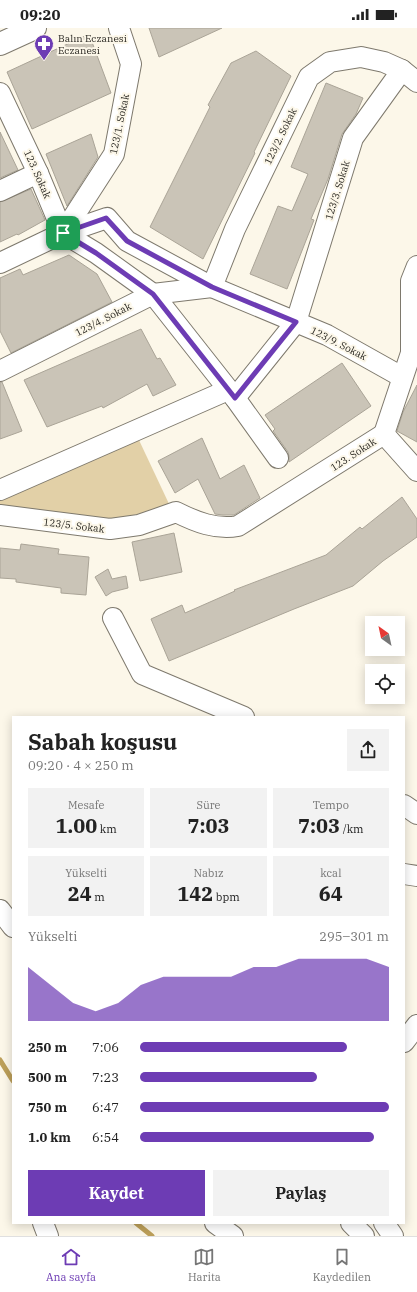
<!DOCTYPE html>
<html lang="tr">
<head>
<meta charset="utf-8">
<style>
	:root { --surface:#fff; --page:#f2f2f2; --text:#222; --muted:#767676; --line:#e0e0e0; --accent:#6d3cb4 }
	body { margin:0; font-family:"IBM Plex Serif",serif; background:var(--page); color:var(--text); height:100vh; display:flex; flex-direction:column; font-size:15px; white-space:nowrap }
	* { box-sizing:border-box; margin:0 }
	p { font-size:13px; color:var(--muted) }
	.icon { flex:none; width:22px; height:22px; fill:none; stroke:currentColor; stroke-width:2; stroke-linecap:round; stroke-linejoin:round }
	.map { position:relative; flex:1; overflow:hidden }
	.details { position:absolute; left:12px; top:688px; width:393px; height:508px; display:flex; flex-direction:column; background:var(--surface); border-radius:0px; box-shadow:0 2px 10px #0003 }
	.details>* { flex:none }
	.needle { width:26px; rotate:327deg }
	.fabs { position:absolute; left:365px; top:588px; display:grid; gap:8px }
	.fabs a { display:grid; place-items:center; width:40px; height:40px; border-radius:0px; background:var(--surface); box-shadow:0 2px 10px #0003; font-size:20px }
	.pin { position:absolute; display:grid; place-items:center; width:34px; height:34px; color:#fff; margin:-17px; border-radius:8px; box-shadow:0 2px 6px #0006 }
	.round { display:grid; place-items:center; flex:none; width:42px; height:42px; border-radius:0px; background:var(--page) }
	.overview { display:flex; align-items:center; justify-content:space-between; height:68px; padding:0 16px }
	h1 { font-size:22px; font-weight:700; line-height:30px }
	.metrics { display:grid; grid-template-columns:repeat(3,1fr); gap:6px; height:68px; padding:4px 16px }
	.metrics div { display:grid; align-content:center; border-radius:0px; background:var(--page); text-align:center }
	.metrics b { font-size:20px; font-weight:700 }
	.metrics small { font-size:11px; font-weight:400 }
	.metrics p { font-size:11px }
	.chart { height:112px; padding:8px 16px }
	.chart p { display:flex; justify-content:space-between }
	.chart svg { width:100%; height:72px; margin-top:4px; fill:var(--accent); opacity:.7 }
	.cta { display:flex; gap:8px; margin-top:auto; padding:8px 16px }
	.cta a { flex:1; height:46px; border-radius:0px; background:var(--accent); color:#fff; font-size:16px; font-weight:700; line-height:46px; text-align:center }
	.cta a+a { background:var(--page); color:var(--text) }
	ul { padding:0 16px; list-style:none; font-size:13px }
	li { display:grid; grid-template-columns:64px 48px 1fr; align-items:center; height:30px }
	li i { height:10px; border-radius:5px; background:var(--accent) }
	.status { display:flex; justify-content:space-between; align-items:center; height:28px; padding:0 20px; background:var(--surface); direction:ltr }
	.status svg { height:11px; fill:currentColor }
	.tab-bar { display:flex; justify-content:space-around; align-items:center; height:56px; border-top:1px solid var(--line); background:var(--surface); font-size:11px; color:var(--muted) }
	.tab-bar a { display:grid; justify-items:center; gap:2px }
	.tab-bar .active { color:var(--accent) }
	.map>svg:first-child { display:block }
	.green { fill:#e2d0a7 }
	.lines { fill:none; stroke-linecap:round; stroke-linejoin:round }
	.stream { stroke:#bc9f59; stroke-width:5 }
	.building { fill:#cac4b7; stroke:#aaa497 }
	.minor-casing { stroke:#7e796d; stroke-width:22 }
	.major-casing { stroke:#7e796d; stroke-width:24 }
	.minor { stroke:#fff; stroke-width:20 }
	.major { stroke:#fff; stroke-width:22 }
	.route-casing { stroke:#fff; stroke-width:8 }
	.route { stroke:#6d3cb4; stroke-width:5 }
	.labels { text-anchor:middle; stroke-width:4; stroke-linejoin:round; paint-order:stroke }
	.poi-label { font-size:10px; fill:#2a2822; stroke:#fcf7e9; text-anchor:start }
	.street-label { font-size:10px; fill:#2a2822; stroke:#fcf7e9 }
</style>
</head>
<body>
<div class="status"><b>09:20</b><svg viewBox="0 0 49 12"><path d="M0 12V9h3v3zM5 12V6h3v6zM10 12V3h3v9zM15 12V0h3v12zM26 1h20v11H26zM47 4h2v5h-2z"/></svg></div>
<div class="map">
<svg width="417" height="1208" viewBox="0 0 417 1208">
	<rect width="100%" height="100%" fill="#fcf7e9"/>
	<!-- green -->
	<polygon class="green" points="138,410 170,478 117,491 102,492 0,480 0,469"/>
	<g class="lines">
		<!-- stream -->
		<g class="stream">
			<polyline points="0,1032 13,1053"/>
			<polyline points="136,1195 152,1208"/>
		</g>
	</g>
	<!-- building -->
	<g class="building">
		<polygon points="149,0 222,0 159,29"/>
		<polygon points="89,6 111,65 32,101 7,44"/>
		<polygon points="256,23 291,48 254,124 255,125 203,231 150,199 210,79 208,77 231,35"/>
		<polygon points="326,55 363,70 356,86 342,106 328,151 311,191 314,192 287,261 250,246 278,178 292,183 308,146 291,139"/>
		<polygon points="0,104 18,142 0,150"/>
		<polygon points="91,106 98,129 67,178 46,126"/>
		<polygon points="31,161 45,192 18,207 17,206 0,214 0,174"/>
		<polygon points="69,227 97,246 112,274 11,325 0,303 0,250 20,241 23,247"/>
		<polygon points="141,301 157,331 160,330 176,357 153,368 147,356 103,380 102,378 47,399 24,352"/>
		<polygon points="342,335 371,378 289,434 289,428 288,424 273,403 275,401 265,387"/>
		<polygon points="0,354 2,354 22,403 0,411"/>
		<polygon points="417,357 417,414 397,403 403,384"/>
		<polygon points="202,410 220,451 244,437 260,470 234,487 223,487 215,486 198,451 175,465 158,433"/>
		<polygon points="402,469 417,491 417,509 383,533 353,558 294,581 169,633 151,591 182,577 185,585 235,563 234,562 326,527 360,499 362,501"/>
		<polygon points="174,505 182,544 140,553 132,514"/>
		<polygon points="21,516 59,521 58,526 89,529 86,567 61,565 61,560 16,554 16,551 0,550 0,520 20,522"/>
		<polygon points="108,541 112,551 126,548 128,560 112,564 106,568 95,549"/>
	</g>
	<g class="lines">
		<!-- minor casing -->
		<g class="minor-casing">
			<g id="minor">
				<polyline points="0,65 38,145 63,205 96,225 153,266 235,370 278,430"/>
				<polyline points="0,163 38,145"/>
				<polyline points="63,205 114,126 131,36 119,0"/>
				<polyline points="0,235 63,205 107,190 127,213 212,259 327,307 402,349"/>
				<polyline points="212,259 235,201 309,49 330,34 361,29 384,34 402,42 417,54"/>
				<polyline points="0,343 153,266 212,259"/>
				<polyline points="235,370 296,294 353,110 402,42"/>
				<polyline points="384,406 411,325 411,253 417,238"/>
				<polyline points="384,406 417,443"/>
				<polyline points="0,462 228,362"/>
				<path d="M0,487L110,501L139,497L176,484C196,494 216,502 238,498L384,406"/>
				<polyline points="113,590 142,646 244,689"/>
				<polyline points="404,777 417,786"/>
				<polyline points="404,846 417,848"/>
				<polyline points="0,882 13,899"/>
				<polyline points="404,1014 417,997"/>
				<polyline points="43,1195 48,1208"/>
				<polyline points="215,1195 233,1208"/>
				<polyline points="351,1195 364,1208"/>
				<polyline points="384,1195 393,1208"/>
			</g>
		</g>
		<!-- major casing -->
		<g class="major-casing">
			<polyline id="major" points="0,16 35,0"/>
		</g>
		<!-- minor -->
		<use href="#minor" class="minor"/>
		<!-- major -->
		<use href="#major" class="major"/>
	</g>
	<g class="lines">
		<!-- route casing -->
		<g class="route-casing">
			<polygon id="route" points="106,190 127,213 212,259 296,294 235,370 153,266 96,225 63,205"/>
		</g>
		<!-- route -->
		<use href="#route" class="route"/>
	</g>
	<!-- icons -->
	<defs>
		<g id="pharmacy-pin" transform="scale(1)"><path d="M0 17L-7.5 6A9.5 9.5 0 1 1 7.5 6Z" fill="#6d3cb4" stroke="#fcf7e9"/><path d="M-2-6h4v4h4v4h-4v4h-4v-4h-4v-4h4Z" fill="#fff"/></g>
	</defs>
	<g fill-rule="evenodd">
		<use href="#pharmacy-pin" x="44" y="16"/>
	</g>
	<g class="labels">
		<!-- poi labels -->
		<g class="poi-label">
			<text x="58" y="14">Balın Eczanesi<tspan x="58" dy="12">Eczanesi</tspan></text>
		</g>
		<!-- street labels -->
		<g class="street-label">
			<text transform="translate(119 96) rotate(-78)" y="4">123/1. Sokak</text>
			<text transform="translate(280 108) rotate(-64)" y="4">123/2. Sokak</text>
			<text transform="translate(38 146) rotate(66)" y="4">123. Sokak</text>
			<text transform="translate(337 162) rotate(-73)" y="4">123/3. Sokak</text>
			<text transform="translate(103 291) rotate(-27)" y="4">123/4. Sokak</text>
			<text transform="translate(339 315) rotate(27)" y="4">123/9. Sokak</text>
			<text transform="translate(353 426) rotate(-33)" y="4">123. Sokak</text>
			<text transform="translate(74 497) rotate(7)" y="4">123/5. Sokak</text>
		</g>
	</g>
</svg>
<div class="fabs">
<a><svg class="needle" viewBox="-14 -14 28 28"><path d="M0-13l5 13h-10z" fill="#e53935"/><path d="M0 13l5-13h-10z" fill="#767676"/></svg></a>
<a><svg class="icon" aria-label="locate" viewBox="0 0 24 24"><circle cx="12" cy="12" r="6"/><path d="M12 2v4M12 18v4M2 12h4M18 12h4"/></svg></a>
</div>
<div class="pin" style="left:63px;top:205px;background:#1e9e55"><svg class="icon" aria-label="arrive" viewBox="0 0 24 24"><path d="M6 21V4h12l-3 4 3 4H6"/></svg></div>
<section class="details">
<div class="overview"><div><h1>Sabah koşusu</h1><p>09:20 · 4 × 250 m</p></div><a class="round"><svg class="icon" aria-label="share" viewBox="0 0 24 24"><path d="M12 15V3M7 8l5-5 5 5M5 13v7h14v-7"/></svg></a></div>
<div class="metrics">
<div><p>Mesafe</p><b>1.00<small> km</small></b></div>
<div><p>Süre</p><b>7:03</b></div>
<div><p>Tempo</p><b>7:03<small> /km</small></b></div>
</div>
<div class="metrics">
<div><p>Yükselti</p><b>24<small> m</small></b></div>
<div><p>Nabız</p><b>142<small> bpm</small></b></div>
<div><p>kcal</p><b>64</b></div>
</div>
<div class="chart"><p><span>Yükselti</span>295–301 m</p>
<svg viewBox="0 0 160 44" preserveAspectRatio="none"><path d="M0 44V11L10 22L20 33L30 38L40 33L50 22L60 17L70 17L80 17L90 17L100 11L110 11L120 6L130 6L140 6L150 6L160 11V44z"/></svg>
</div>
<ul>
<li><b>250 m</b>7:06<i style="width:83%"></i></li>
<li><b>500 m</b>7:23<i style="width:71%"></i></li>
<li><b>750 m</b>6:47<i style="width:100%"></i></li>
<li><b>1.0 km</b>6:54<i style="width:94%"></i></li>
</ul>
<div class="cta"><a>Kaydet</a><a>Paylaş</a></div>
</section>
</div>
<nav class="tab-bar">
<a class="active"><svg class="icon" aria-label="home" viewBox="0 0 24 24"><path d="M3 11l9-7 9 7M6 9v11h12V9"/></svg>Ana sayfa</a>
<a><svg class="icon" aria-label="map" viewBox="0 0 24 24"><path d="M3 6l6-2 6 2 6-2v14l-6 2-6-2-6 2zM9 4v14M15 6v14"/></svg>Harita</a>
<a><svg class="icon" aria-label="saved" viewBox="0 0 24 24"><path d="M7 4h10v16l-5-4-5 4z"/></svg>Kaydedilen</a>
</nav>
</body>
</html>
